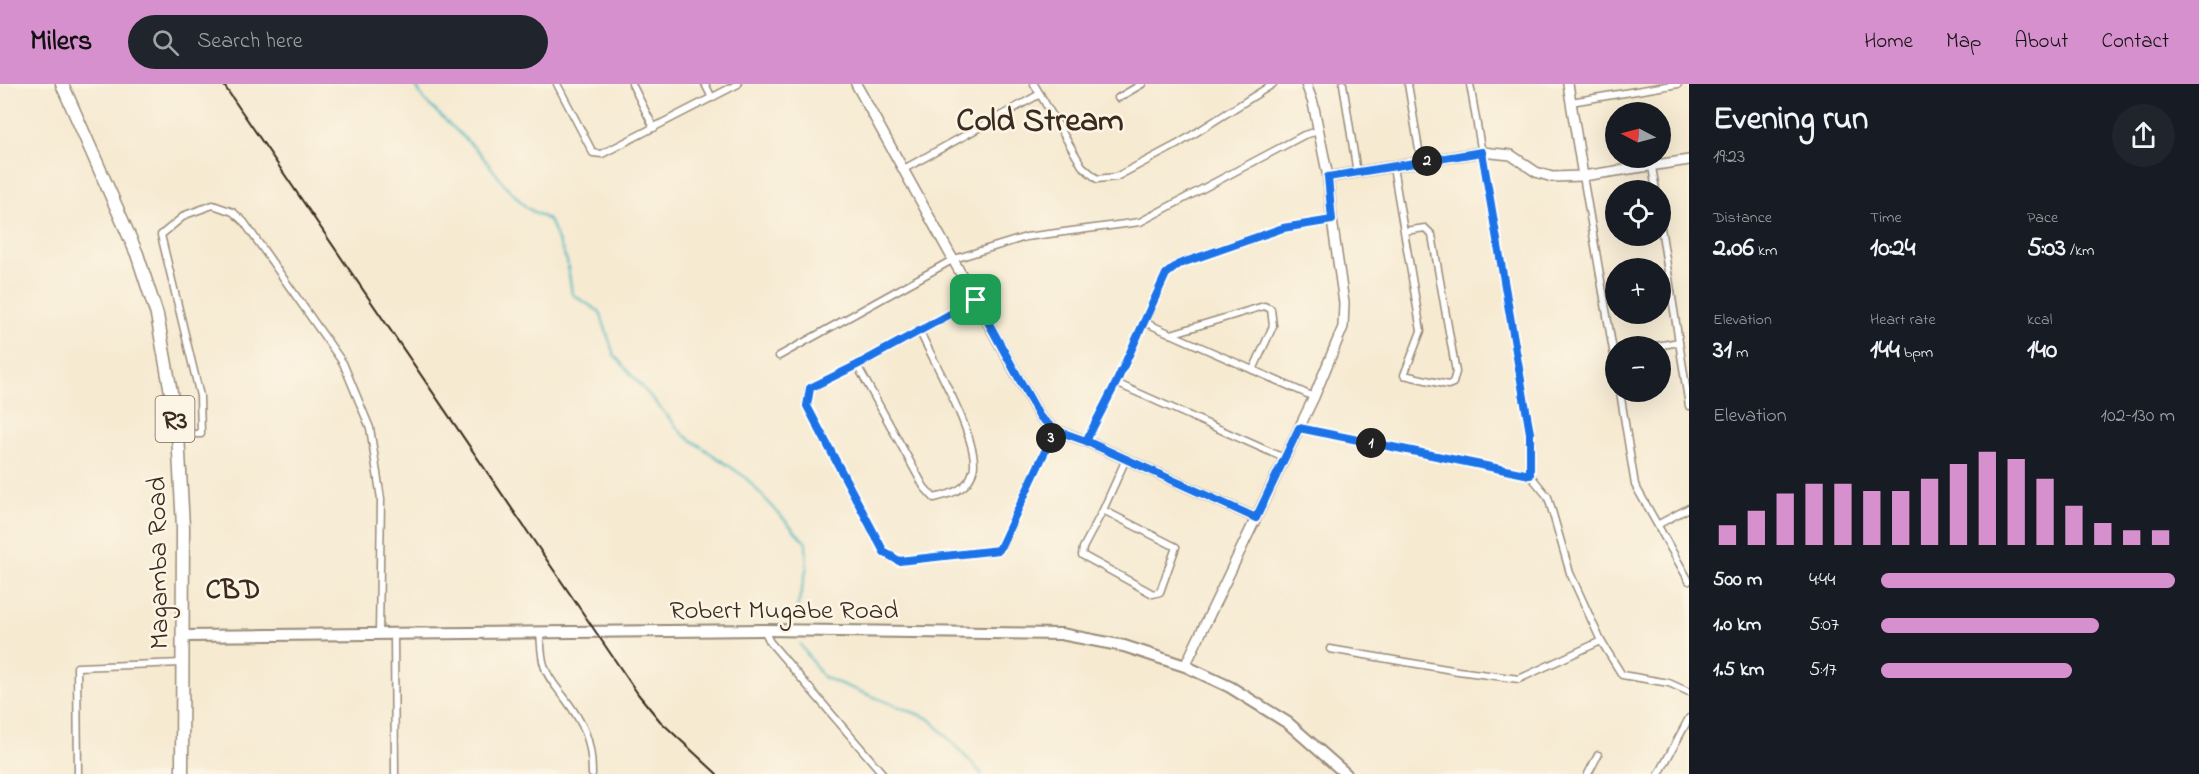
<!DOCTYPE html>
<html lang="en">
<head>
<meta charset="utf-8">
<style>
	:root { --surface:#171b24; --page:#20242c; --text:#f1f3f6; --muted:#9ea1a6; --accent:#d690ce }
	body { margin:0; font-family:"Indie Flower",sans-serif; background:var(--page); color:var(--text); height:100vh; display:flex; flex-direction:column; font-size:22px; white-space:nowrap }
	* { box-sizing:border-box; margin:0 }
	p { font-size:20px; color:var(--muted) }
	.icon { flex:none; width:33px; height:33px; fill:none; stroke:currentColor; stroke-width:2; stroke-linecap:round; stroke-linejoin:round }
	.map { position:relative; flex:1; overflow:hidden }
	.details { display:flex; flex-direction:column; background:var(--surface); width:510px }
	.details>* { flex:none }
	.needle { width:39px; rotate:276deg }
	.buttons { position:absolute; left:1605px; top:18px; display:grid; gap:12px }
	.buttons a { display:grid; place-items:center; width:66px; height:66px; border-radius:50%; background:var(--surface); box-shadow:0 6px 24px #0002; font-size:30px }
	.pin { position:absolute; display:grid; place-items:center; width:51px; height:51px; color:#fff; margin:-26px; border-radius:12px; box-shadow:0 3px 9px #0006 }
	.km { position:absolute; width:30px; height:30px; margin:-15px; border-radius:50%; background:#222; color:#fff; font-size:16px; line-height:30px; text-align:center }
	.round { display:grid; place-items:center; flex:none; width:63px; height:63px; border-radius:32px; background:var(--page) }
	.headline { display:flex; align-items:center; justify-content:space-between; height:102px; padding:0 24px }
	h1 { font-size:33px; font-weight:700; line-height:45px }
	.figures { display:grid; grid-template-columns:repeat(3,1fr); gap:9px; height:102px; padding:6px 24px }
	.figures div { display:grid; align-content:center }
	.figures b { font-size:26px; font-weight:700 }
	.figures small { font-size:16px; font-weight:400 }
	.figures p { font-size:16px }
	.chart { height:168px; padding:12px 24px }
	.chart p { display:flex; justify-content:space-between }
	.chart svg { width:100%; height:108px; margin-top:6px; stroke:var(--accent); stroke-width:6 }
	ul { padding:0 24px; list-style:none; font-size:20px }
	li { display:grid; grid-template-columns:96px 72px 1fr; align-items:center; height:45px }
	li i { height:15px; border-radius:8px; background:var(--accent) }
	header { display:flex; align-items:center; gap:36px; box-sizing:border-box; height:84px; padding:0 30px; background:var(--accent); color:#111 }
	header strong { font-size:28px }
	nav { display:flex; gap:33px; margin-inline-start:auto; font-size:21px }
	.search { width:420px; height:54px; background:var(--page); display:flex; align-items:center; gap:15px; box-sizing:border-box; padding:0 21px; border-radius:33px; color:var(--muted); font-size:22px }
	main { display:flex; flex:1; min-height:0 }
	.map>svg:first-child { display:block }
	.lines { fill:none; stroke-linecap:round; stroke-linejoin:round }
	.stream { stroke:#46b5bf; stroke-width:2 }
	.street-casing { stroke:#988a78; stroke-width:9 }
	.secondary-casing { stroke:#988a78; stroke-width:12 }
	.primary-casing { stroke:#988a78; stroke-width:14 }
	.highway-casing { stroke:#988a78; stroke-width:15 }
	.street { stroke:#fff; stroke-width:6 }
	.secondary { stroke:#fff; stroke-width:9 }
	.primary { stroke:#fff; stroke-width:10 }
	.highway { stroke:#fff; stroke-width:12 }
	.rail { stroke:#3b2a1e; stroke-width:2 }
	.route-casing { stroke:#fff; stroke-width:12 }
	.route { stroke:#1a73e8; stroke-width:8 }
	.labels { text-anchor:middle; stroke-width:5; stroke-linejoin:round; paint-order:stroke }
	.shield { fill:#fcf5e5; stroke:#75675a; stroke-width:1.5 }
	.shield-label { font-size:26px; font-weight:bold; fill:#3b2a1e }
	.street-label { font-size:27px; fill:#3b2a1e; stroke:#fcf5e5 }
	.neighbourhood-label { font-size:28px; font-weight:bold; fill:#3b2a1e; stroke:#fcf5e5 }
	.district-label { font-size:33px; font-weight:bold; fill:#3b2a1e; stroke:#fcf5e5 }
</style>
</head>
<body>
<header>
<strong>Milers</strong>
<div class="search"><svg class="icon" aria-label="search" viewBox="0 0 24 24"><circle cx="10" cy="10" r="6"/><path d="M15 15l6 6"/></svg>Search here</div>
<nav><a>Home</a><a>Map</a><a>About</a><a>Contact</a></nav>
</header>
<main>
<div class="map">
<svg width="1689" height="690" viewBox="0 0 1689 690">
	<rect width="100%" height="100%" fill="#fcf5e5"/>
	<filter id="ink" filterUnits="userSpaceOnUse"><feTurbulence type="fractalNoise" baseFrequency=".0167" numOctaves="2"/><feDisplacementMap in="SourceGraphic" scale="12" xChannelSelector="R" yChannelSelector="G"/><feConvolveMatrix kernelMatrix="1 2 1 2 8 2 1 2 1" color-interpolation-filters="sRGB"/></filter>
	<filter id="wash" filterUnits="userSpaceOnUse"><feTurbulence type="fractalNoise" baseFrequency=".008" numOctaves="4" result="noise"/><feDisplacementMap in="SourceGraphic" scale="24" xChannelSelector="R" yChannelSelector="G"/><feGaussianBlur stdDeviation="1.35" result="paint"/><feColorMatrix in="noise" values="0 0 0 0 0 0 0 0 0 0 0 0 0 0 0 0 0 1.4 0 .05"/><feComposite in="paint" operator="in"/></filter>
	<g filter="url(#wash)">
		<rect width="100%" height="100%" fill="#f6ead1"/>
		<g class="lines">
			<!-- stream -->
			<g class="stream">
				<polyline points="415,0 424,16 478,67 505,101 527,124 549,136 567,177 572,210 600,228 614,271 684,351 745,393 806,459 807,483 795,533"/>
				<polyline points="800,560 823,593 930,635 982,690"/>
			</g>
		</g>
	</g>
	<g filter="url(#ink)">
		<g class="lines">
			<!-- street casing -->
			<g class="street-casing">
				<g id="street">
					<polyline points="557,0 593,69 602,70 738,0"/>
					<polyline points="632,0 654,44"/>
					<polyline points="705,0 712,14"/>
					<polyline points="1034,0 1082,82 1097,95 1116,93 1178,60 1273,0"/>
					<polyline points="1343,0 1357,89"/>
					<polyline points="1408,0 1421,78"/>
					<polyline points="1470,0 1530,349 1530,391"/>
					<polyline points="1118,14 1142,0"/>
					<polyline points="1571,18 1678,0"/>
					<polyline points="1393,83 1421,247 1404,291 1448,301 1453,299 1456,288 1432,151 1425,144 1405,147"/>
					<polyline points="1652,83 1656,106"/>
					<polyline points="904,85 1040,10"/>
					<polyline points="1583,92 1616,284"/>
					<polyline points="1660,137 1689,322"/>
					<polyline points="976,217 857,281 809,304 807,322 884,468 899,477 999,466 1055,346"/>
					<polyline points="1144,238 1314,313"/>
					<polyline points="1171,250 1264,222 1271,225 1273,242 1253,286"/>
					<polyline points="1657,262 1679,258"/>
					<polyline points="779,272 954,175 1026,153 1140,138 1304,51 1319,47"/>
					<path d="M857,281L924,403L934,414C951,410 968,406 973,387C982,361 932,274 919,246"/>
					<polyline points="1116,299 1284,374"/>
					<polyline points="1620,308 1635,401 1689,497"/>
					<polyline points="1299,344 1530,391 1548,413 1570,489 1601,557 1622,591 1669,599 1689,608"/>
					<polyline points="178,350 201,350 200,312 161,151 185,131 213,121 233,128 244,138 343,279 370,344 381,415 379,550"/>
					<polyline points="1086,357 1116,299 1166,190 1179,179 1283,144 1332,136"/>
					<polyline points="1103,426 1176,463 1160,508 1153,510 1082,471 1083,464 1103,426 1126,375"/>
					<polyline points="1659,440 1689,424"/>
					<polyline points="764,546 770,558 883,690"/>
					<path d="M540,549C541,559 541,572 544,581C547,593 557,604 564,613C584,640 592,656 592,690"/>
					<polyline points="394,550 395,690"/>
					<polyline points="1330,565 1458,587 1519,595 1601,557"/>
					<polyline points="78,690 77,583 182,579"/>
					<polyline points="1588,690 1598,671"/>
					<polyline points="1659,690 1689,634"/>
				</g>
			</g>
			<!-- secondary casing -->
			<g class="secondary-casing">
				<g id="secondary">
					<polyline points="856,0 1040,333 1055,346 1086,357 1256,434"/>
					<polyline points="1568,0 1583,92"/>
					<polyline points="1328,93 1482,68 1511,71 1536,88 1552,93 1583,92 1689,76"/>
					<polyline points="1185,582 1314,313 1343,243 1344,219 1332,136 1328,93 1313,19 1306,0"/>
				</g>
			</g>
			<!-- primary casing -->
			<g class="primary-casing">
				<polyline id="primary" points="183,552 764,546 1061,550 1124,562 1185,582 1230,603 1288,639 1346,690"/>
			</g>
			<!-- highway casing -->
			<g class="highway-casing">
				<polyline id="highway" points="62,0 137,170 157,231 174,325 178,350 183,443 182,690"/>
			</g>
			<!-- street -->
			<use href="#street" class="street"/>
			<!-- secondary -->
			<use href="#secondary" class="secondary"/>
			<!-- primary -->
			<use href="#primary" class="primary"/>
			<!-- highway -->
			<use href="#highway" class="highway"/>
			<!-- rail -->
			<polyline class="rail" points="223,0 638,610 660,637 717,690"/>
		</g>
	</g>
	<g class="lines" filter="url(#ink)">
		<!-- route casing -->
		<g class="route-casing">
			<polyline id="route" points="976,216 1040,333 1055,346 1086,357 1256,434 1299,344 1530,391 1530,349 1482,68 1328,93 1332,136 1283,144 1179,180 1166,190 1116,299 1086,357 1055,346 999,466 899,477 884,468 807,322 810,304 857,281 976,216"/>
		</g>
		<!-- route -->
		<use href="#route" class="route"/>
	</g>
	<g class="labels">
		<!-- shield labels -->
		<rect class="shield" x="155.5" y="312" width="39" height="46" rx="4.5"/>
		<g class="shield-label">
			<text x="175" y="344">R3</text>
		</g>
		<!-- street labels -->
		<g class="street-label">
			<text transform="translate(157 479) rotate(-91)" y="9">Magamba Road</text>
			<text x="784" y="534">Robert Mugabe Road</text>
		</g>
		<!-- neighbourhood labels -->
		<g class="neighbourhood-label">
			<text x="233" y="514">CBD</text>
		</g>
		<!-- district labels -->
		<g class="district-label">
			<text x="1040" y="46">Cold Stream</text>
		</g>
	</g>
</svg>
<div class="buttons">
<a><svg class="needle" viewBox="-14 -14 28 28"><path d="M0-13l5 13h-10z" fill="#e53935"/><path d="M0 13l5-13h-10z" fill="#9ea1a6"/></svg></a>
<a><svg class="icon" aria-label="locate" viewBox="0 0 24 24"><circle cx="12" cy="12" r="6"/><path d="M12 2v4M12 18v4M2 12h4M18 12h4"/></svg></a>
<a>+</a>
<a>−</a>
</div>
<div class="pin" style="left:976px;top:216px;background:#1e9e55"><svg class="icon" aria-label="arrive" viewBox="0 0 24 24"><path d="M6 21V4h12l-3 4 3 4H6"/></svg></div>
<b class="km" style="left:1371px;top:359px">1</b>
<b class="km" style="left:1427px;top:77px">2</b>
<b class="km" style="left:1051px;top:354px">3</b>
</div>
<section class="details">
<div class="headline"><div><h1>Evening run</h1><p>19:23</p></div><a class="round"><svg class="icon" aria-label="share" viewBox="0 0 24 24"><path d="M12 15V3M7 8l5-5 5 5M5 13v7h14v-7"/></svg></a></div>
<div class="figures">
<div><p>Distance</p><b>2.06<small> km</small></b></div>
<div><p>Time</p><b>10:24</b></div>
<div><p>Pace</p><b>5:03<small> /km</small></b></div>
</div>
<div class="figures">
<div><p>Elevation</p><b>31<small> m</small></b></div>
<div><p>Heart rate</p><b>144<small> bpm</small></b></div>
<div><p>kcal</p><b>140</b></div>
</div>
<div class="chart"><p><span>Elevation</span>102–130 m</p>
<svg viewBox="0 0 160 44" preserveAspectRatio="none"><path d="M5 44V36M15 44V30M25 44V23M35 44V19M45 44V19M55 44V22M65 44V22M75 44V17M85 44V11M95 44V6M105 44V9M115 44V17M125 44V28M135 44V35M145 44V38M155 44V38"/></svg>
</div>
<ul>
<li><b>500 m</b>4:44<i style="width:100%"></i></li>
<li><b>1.0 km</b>5:07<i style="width:74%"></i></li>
<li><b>1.5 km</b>5:17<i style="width:65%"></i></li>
</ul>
</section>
</main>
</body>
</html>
